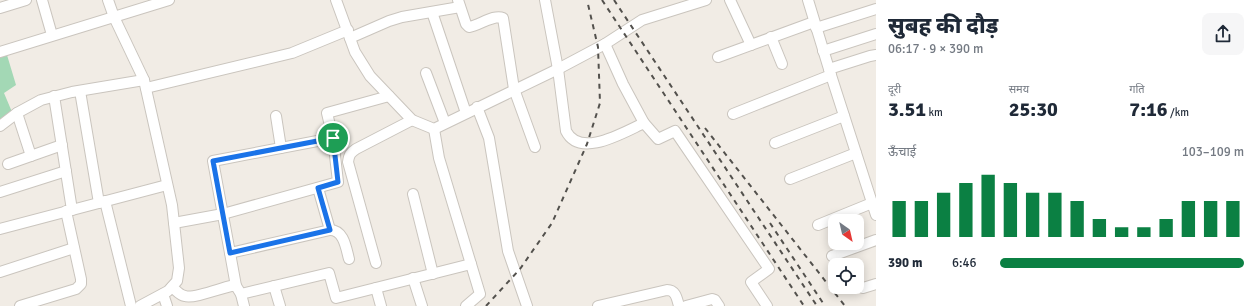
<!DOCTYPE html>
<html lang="hi">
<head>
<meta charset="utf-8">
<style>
	:root { --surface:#fff; --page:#f6f6f7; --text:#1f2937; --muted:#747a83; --accent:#0b8043 }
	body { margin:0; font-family:Signika,"Noto Sans Devanagari",sans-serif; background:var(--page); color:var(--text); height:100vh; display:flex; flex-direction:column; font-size:15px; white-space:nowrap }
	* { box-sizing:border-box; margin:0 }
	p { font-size:13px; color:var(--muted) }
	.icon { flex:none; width:22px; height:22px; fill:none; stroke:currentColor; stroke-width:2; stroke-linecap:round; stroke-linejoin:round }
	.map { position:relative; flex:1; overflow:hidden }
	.sheet { display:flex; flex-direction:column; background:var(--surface); width:380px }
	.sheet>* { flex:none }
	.needle { width:26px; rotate:146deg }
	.fabs { position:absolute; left:828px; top:214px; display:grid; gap:8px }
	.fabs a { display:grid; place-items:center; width:36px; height:36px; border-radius:8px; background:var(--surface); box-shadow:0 2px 10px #0003; font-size:20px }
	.pin { position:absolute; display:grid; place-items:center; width:34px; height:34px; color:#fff; margin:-17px; border:2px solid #fff; border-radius:50%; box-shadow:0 1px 4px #0007 }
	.round { display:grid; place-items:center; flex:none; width:42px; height:42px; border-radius:8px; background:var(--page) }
	.headline { display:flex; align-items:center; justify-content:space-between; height:68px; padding:0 12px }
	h1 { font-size:22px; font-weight:800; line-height:30px }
	.stats { display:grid; grid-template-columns:repeat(3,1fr); gap:6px; height:68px; padding:4px 12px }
	.stats div { display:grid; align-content:center }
	.stats b { font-size:20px; font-weight:800 }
	.stats small { font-size:11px; font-weight:400 }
	.stats p { font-size:11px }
	.chart { height:112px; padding:8px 12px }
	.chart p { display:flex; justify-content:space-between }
	.chart svg { width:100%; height:72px; margin-top:4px; stroke:var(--accent); stroke-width:6 }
	ul { padding:0 12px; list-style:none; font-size:13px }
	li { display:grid; grid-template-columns:64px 48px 1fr; align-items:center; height:30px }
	li i { height:10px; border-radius:5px; background:var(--accent) }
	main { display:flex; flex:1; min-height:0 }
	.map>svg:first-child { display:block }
	.green { fill:#a3d8b5 }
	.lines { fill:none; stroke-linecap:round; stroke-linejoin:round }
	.minor-casing { stroke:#cac5be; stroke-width:12 }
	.minor { stroke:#fff; stroke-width:10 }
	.rail { stroke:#53514d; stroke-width:2; stroke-dasharray:5 5; stroke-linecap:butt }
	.route-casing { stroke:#fff; stroke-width:8 }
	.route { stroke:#1a73e8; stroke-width:5 }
</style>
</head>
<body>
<main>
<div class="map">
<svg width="876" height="306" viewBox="0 0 876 306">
	<rect width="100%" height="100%" fill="#f1ece5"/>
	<!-- green -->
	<polygon class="green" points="7,55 16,85 4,93 12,112 0,123 0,57"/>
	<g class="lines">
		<!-- minor casing -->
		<g class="minor-casing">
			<g id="minor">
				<polyline points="42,0 52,35"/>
				<polyline points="108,0 114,17 144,80 172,205 179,268 177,281 168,291 140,306"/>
				<polyline points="336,0 355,52 370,76 412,120 434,129 558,69 605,44 642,20 706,0"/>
				<path d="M458,0L466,24L469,27C480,25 494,14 503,18L514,89L535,147"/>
				<path d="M545,0L558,69L566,131C580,159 624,132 644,123L658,139L675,131L769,269L751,282L767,306"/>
				<polyline points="730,0 751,45"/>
				<polyline points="808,0 829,69"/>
				<polyline points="0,8 26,0"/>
				<polyline points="432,12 466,113"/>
				<polyline points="816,28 876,9"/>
				<polyline points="771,37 782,64"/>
				<polyline points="350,38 389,21 402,17 460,7"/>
				<polyline points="605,44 623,84 644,123"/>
				<polyline points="823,51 876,34"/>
				<polyline points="0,52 169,0"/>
				<polyline points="876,55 870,56 829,69 876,215"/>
				<polyline points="718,57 814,22"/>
				<polyline points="426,73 445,123"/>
				<polyline points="146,88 292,53 348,30"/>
				<polyline points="80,91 99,203"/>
				<polyline points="54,96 72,210"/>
				<polyline points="477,107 489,138 508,251 527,306"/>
				<polyline points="17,113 31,156"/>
				<polyline points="733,114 831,75"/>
				<polyline points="276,116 281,148"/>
				<polyline points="0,126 17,113 41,100 72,92 144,80"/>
				<polyline points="434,129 439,158 480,294 466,306"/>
				<polyline points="775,143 844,116"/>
				<polyline points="8,164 62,145"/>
				<polyline points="790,179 856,153"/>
				<polyline points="318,188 330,230 230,253 213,161 333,138 327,113 389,96"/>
				<polyline points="0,192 66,171"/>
				<polyline points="413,194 433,274"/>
				<polyline points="105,201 131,306"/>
				<polyline points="174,223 223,214 338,182 333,138"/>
				<polyline points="818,225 872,203"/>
				<polyline points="0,229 167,185"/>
				<path d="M330,230C344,230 346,248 349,259"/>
				<polyline points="230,253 236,286"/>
				<polyline points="832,256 876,240"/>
				<path d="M376,263L348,162C349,155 350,153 356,149L412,120"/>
				<polyline points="0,272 74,248"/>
				<polyline points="413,278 422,306"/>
				<polyline points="274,286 280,306"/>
				<path d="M172,287C176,290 179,295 185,296C193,299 221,288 231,286H236L241,294L244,306"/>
				<polyline points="376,288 381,306"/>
				<polyline points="863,288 876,284"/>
				<polyline points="163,294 167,306"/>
				<polyline points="241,294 329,273 336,298 471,264"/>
				<polyline points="20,306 76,289 81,284 81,279 66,211"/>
				<path d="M598,306L667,290C676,290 677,299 679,306"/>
				<polyline points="686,306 712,299 715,300 719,306"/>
			</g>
		</g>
		<!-- minor -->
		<use href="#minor" class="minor"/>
		<!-- rail -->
		<g class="rail">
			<polyline points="602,0 804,306"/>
			<polyline points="614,0 817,306"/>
			<polyline points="705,128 845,306"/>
			<polyline points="770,223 825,306"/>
			<polyline points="486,306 520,269 552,223 587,144 600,103 598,47 587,0"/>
		</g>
	</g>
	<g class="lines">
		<!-- route casing -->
		<g class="route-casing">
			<polygon id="route" points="333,138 338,182 318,188 330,230 230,253 213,161"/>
		</g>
		<!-- route -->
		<use href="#route" class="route"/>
	</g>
</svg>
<div class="fabs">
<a><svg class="needle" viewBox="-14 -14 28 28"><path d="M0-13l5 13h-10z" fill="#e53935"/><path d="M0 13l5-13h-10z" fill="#747a83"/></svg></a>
<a><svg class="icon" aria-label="locate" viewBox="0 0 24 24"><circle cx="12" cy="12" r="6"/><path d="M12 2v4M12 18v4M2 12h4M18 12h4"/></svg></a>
</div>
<div class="pin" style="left:333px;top:138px;background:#1e9e55"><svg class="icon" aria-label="arrive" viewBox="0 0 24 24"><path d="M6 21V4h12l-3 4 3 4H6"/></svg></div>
</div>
<section class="sheet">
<div class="headline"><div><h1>सुबह की दौड़</h1><p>06:17 · 9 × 390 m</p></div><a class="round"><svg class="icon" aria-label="share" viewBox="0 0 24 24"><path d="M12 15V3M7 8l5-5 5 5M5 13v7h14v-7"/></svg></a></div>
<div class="stats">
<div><p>दूरी</p><b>3.51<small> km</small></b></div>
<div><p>समय</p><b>25:30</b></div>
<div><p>गति</p><b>7:16<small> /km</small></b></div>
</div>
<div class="chart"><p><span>ऊँचाई</span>103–109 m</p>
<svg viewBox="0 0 160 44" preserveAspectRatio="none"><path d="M5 44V22M15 44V22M25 44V17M35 44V11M45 44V6M55 44V11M65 44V17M75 44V17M85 44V22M95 44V33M105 44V38M115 44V38M125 44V33M135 44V22M145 44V22M155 44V22"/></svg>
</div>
<ul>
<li><b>390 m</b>6:46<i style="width:100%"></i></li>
</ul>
</section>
</main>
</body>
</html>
